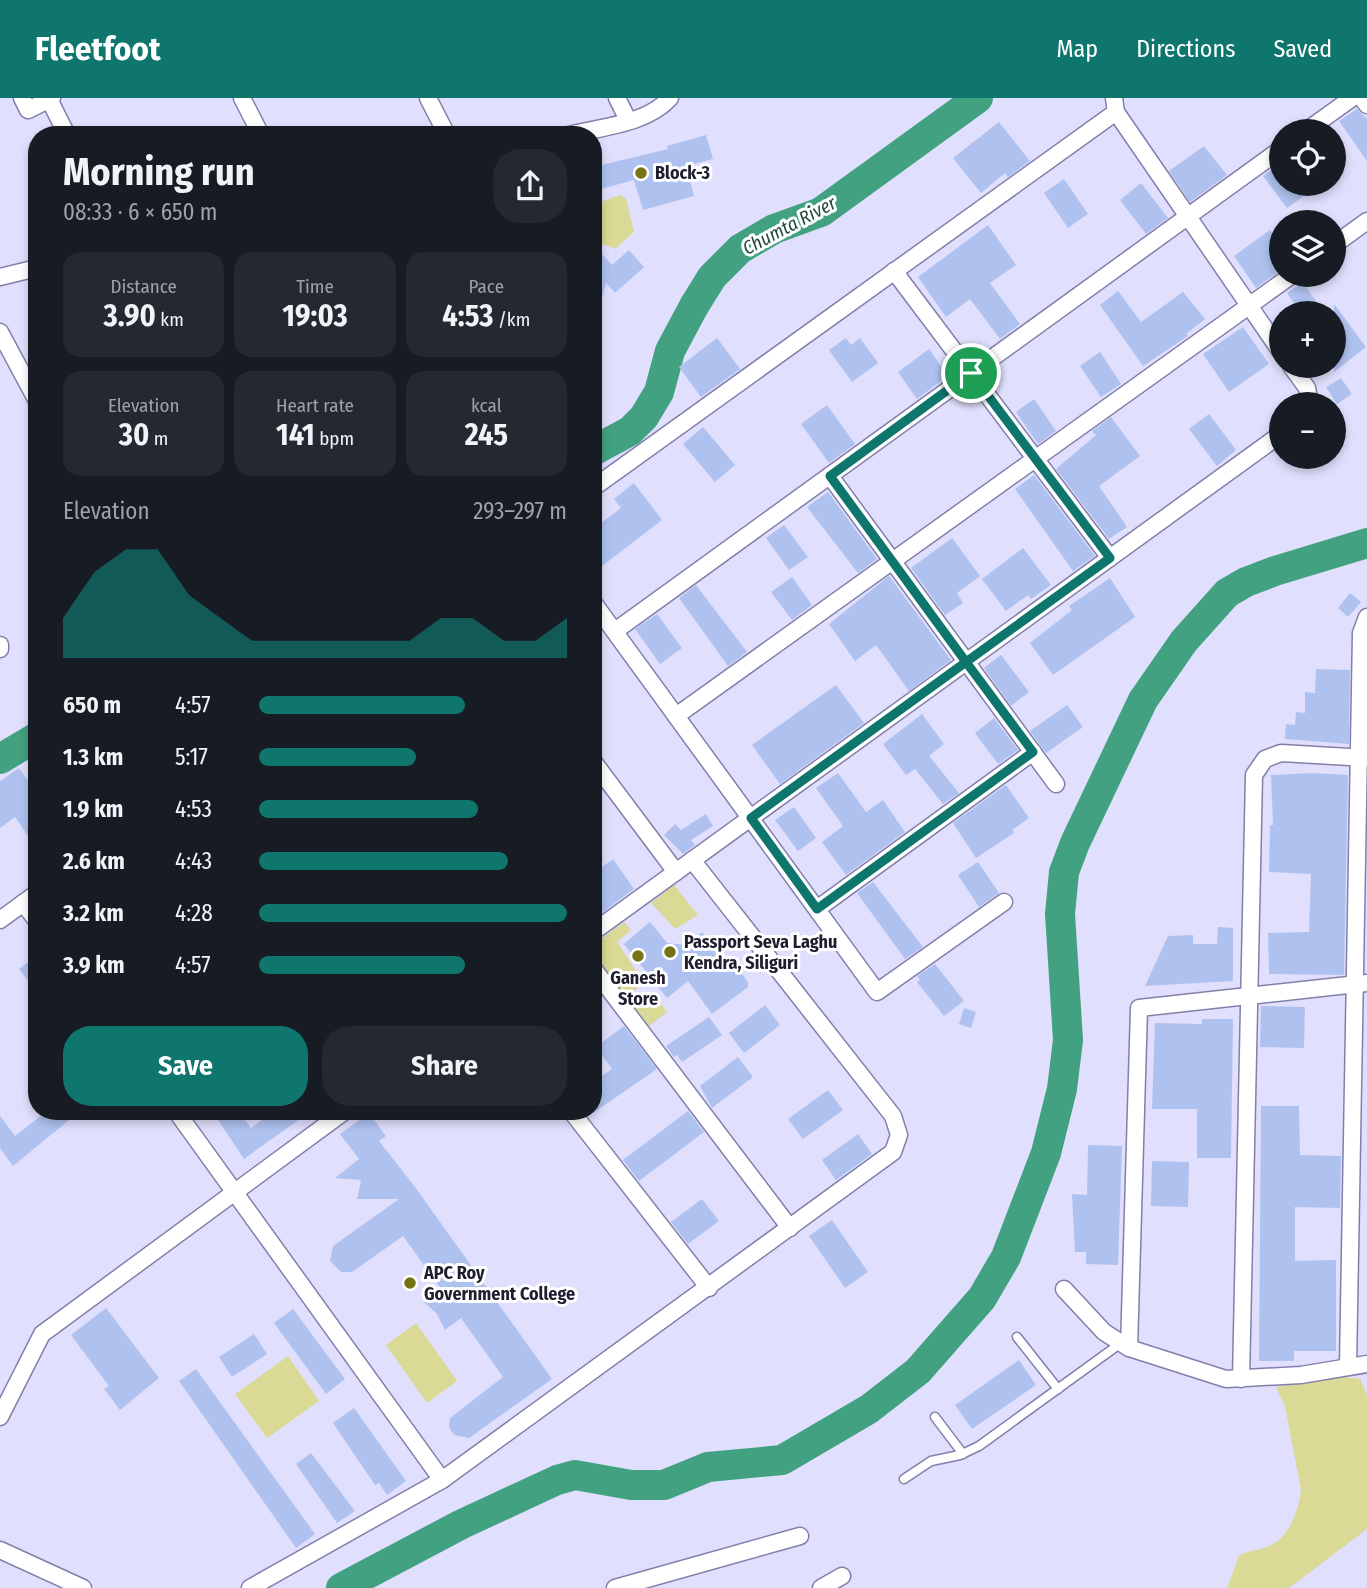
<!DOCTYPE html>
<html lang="en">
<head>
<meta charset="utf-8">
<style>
	:root { --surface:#171b24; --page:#242831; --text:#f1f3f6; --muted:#9ea1a6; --accent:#0f766e }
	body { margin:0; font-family:"Fira Sans Condensed",sans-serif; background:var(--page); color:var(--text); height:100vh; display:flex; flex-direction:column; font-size:26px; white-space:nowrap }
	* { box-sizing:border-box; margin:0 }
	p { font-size:23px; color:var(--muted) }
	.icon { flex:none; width:38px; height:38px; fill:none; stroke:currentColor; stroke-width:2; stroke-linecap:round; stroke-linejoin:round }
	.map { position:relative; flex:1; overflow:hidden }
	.details { position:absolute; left:28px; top:28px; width:574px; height:994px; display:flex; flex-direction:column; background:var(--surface); border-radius:28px; box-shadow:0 4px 10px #0003 }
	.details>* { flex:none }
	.fabs { position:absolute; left:1269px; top:21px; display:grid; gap:14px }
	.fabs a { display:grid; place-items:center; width:77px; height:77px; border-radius:50%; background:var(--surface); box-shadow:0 4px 10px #0003; font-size:35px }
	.pin { position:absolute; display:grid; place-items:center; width:60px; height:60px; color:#fff; margin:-30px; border:4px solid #fff; border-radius:50%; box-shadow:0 2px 7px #0007 }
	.round { display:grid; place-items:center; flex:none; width:74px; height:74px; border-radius:28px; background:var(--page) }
	.headline { display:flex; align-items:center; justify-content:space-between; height:119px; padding:0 35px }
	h1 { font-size:38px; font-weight:700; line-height:52px }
	.stats { display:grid; grid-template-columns:repeat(3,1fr); gap:10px; height:119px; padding:7px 35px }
	.stats div { display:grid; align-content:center; border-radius:18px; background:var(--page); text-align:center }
	.stats b { font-size:30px; font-weight:700 }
	.stats small { font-size:19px; font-weight:400 }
	.stats p { font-size:19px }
	.chart { height:196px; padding:14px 35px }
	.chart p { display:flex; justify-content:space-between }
	.chart svg { width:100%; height:126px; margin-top:7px; fill:var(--accent); opacity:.7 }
	.action { display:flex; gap:14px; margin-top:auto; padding:14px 35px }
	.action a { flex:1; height:80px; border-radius:28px; background:var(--accent); color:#fff; font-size:28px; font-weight:700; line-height:80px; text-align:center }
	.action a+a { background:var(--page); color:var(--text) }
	ul { padding:0 35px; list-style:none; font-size:23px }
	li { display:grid; grid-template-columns:112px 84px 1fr; align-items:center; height:52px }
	li i { height:18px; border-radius:9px; background:var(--accent) }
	header { display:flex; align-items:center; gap:42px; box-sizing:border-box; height:98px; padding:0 35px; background:var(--accent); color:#fff }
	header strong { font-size:33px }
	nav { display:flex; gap:38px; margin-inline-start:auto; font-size:24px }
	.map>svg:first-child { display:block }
	.green { fill:#dad996 }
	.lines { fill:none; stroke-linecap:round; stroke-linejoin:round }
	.river { stroke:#42a180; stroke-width:30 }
	.building { fill:#afc2ef }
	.service-casing { stroke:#827fab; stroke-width:11 }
	.minor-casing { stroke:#827fab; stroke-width:19 }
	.service { stroke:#fff; stroke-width:8 }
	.minor { stroke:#fff; stroke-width:16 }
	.route-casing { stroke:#fff; stroke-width:14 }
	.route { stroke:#0f766e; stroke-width:9 }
	.poi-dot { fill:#767317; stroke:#fff; stroke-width:2.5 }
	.labels { text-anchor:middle; stroke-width:6; stroke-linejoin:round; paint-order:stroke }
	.poi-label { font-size:18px; font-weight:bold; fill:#1f1e2f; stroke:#fff; text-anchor:start }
	.water-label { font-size:19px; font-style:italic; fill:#224a3c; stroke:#fff }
</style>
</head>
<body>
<header>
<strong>Fleetfoot</strong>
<nav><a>Map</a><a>Directions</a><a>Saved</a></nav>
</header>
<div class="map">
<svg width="1367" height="1490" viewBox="0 0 1367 1490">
	<rect width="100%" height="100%" fill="#e0dffd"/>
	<!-- green -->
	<g class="green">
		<polygon points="620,97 626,101 634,134 615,151 603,146 593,155 593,126 598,121 595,106"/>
		<polygon points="674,787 698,817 675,831 651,805"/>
		<polygon points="624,824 631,832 617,844 643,883 628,901 593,854 593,847"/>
		<polygon points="652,895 667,914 649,928 634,909"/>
		<polygon points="416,1225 457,1283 427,1305 386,1247"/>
		<polygon points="288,1258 319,1303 267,1340 235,1296"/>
		<path d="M1344,1279L1360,1281L1367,1297V1431L1289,1490H1227L1239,1458C1248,1452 1257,1453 1267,1449C1289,1440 1298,1415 1301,1392L1285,1308L1276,1289Z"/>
	</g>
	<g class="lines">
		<!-- river -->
		<g class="river">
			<polyline points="593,353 630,333 644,319 659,294 670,253 694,208 712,179 740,151 774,131 821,114 978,0"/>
			<polyline points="0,661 37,639"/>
			<polyline points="341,1490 462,1426 557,1382 575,1377 631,1387 664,1387 708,1369 782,1362 869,1311 918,1273 982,1200 1006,1159 1046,1055 1062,991 1068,942 1060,816 1064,774 1075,745 1143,602 1184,543 1227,495 1246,484 1275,473 1367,445"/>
		</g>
	</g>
	<!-- building -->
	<g class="building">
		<polygon points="1357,11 1367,21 1367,63 1339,23"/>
		<polygon points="999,24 1030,63 1008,79 1005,75 981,95 953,60"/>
		<polygon points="706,37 713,61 686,68 694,98 643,112 634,82 593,93 593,69 668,51 667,48"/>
		<polygon points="1204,48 1227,77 1190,104 1169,73"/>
		<polygon points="1281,65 1281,86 1321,86 1287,110 1263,78"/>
		<polygon points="1064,81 1088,116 1068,130 1044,95"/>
		<polygon points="1141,85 1168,120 1146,136 1120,102"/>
		<polygon points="988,127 1016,167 990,185 1020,226 1000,241 970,201 946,219 918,179"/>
		<polygon points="1270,132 1281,148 1281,172 1256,190 1234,158"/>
		<polygon points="593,146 612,167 629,152 644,169 615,195 606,185 597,216 593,216"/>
		<polygon points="1303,184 1324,215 1301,215 1287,195"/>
		<polygon points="1118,193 1141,224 1183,194 1205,221 1186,236 1188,238 1143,268 1100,207"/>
		<polygon points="1334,206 1366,249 1334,274"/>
		<polygon points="1243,229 1269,266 1229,294 1203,256"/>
		<polygon points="717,240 740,271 701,299 679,269"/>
		<polygon points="846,240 851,247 860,240 878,265 852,284 829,252"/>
		<polygon points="929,251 948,278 917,301 898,274"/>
		<polygon points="1100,254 1121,286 1101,299 1080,268"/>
		<polygon points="1341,280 1352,296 1337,306 1326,289"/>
		<polygon points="1034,301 1056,333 1038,346 1016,314"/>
		<polygon points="827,307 855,346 829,365 801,326"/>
		<polygon points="1209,316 1236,352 1217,368 1189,331"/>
		<polygon points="1111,319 1140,358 1099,388 1127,429 1109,441 1056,371 1096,337 1092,333"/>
		<polygon points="703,329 735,367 715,384 683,346"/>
		<polygon points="1034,377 1095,458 1073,473 1015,391"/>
		<polygon points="634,385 662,422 602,468 593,457 593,431 621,410 614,401"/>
		<polygon points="828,394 877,461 858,475 807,409"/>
		<polygon points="784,427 808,459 789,472 766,440"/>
		<polygon points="952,440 980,478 957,495 963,505 945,517 911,470"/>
		<polygon points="1023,450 1051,487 1031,501 1028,497 1006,513 982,481"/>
		<polygon points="889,478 951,562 909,593 876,547 855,563 829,526"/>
		<polygon points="792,479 812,507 792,522 771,494"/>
		<polygon points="1110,480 1135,519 1053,577 1030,545 1072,512 1069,508"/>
		<polygon points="696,487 747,554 728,568 679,500"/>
		<polygon points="1350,495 1361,504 1348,519 1338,510"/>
		<polygon points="657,516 682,550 660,566 635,531"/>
		<polygon points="1001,557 1029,594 1011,608 984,570"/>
		<polygon points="1316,571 1350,572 1349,646 1285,641 1286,626 1295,627 1296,614 1305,615 1305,594 1315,595"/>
		<polygon points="836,587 864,625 780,686 752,647"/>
		<polygon points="1067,607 1083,629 1046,655 1030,633"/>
		<polygon points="922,616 944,646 929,658 959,695 943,706 915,671 906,677 883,646"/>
		<polygon points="994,620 1018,652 998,666 975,635"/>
		<polygon points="19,670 37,696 37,751 15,719 0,730 0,683"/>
		<polygon points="838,675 866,714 883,702 905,734 846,777 822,744 843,728 816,690"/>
		<polygon points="1313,675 1348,677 1344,877 1269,876 1268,835 1309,834 1311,776 1269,774 1270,727 1273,727 1271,677"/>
		<polygon points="1006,687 1029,720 1012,732 1014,735 976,760 953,725"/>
		<polygon points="794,709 816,740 798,753 775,722"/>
		<polygon points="706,716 713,728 691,742 695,747 683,756 664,737 675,726 681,732"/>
		<polygon points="613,761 634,791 593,821 593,776"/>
		<polygon points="978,764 999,795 979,809 958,777"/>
		<polygon points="873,784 923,849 905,861 857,795"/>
		<polygon points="650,824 667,845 686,847 702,834 730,869 734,865 748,884 748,889 712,916 688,883 667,900 624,846"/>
		<polygon points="1218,829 1233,830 1233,883 1145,888 1168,838 1193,837 1193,846 1217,846"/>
		<polygon points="37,857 37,894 19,871"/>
		<polygon points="935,866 964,903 944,918 917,884 920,882 917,878"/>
		<polygon points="765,907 780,927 744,955 729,935"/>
		<polygon points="1261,908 1305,909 1304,950 1260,949"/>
		<polygon points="964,910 976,914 971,930 959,926"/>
		<polygon points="709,919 722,937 682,964 677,957 674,959 666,948"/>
		<polygon points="1202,921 1233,921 1231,1060 1197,1060 1197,1011 1152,1011 1155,925 1202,926"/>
		<polygon points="624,928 657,971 593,1015 593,984 612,971 596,949"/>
		<polygon points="738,959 753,979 712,1010 700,988"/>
		<polygon points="828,992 843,1012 803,1041 788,1021"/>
		<polygon points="1261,1008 1299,1008 1300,1057 1341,1058 1340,1110 1295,1109 1295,1163 1336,1162 1336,1253 1294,1253 1294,1263 1259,1263"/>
		<polygon points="47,1013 80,1013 13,1068 0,1050 0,1018 15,1038"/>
		<polygon points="212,1013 239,1013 251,1030 274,1013 311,1013 244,1061"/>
		<polygon points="688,1013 704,1034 639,1083 623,1062"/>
		<polygon points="369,1015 386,1038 379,1043 415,1089 552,1281 469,1340 454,1337 449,1329 450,1320 503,1279 461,1220 445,1232 437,1216 424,1204 442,1192 403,1138 352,1174 341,1174 330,1163 333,1148 399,1101 357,1101 361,1082 335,1080 359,1061 340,1036"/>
		<polygon points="858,1036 872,1056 836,1082 822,1062"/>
		<polygon points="1088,1047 1122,1048 1118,1167 1086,1166 1086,1154 1075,1154 1072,1096 1087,1097"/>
		<polygon points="1152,1063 1189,1064 1188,1109 1151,1108"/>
		<polygon points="702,1101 719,1123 688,1146 671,1124"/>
		<polygon points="832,1122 868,1174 845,1190 809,1138"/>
		<polygon points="106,1210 159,1280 120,1312 104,1291 109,1288 71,1237"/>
		<polygon points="293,1211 345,1281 326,1296 274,1225"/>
		<polygon points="254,1236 267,1256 232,1279 219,1259"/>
		<polygon points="1019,1262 1036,1287 972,1331 955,1307"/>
		<polygon points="196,1271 315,1436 296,1450 179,1283"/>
		<polygon points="354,1310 406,1383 387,1397 379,1385 375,1387 333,1325"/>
		<polygon points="311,1355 355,1413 337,1425 296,1366"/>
	</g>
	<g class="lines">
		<!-- service casing -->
		<g class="service-casing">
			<g id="service">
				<polyline points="1017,1239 1058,1291"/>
				<polyline points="935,1319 963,1356"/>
				<polyline points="904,1381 931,1363 960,1357 979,1348 1121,1245"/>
			</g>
		</g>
		<!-- minor casing -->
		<g class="minor-casing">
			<g id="minor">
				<polyline points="22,0 28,12 52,0"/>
				<polyline points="242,0 261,37"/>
				<polyline points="428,0 447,37"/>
				<polyline points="617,0 628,22"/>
				<polyline points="1114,0 1116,14 1281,254"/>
				<polyline points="1362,0 1367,7"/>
				<polyline points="49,1 67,37"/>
				<polyline points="1306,33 1352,0"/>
				<path d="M569,37C601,29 647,26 670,0"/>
				<polyline points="1334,147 1367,123"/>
				<polyline points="894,173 1110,460"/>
				<polyline points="0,179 37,170"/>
				<polyline points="0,234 37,303"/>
				<polyline points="1291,268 1307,290 1310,306"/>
				<polyline points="830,378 1056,686"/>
				<polyline points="593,390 1116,14"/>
				<polyline points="593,504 877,894 1004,804"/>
				<polyline points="615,533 1281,51"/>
				<polyline points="0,547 0,551"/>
				<polyline points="676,618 1292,177"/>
				<polyline points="593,663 676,774"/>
				<polyline points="23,805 37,823"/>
				<polyline points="817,811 1033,654"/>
				<polyline points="0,822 37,795"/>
				<polyline points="593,834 1281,336"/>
				<polyline points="593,870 790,1130"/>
				<polyline points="176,1013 442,1382"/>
				<polyline points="571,1013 709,1190"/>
				<polyline points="1064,1191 1104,1234 1129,1250 1226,1281 1301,1277 1367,1266"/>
				<polyline points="1129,1250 1139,910 1367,885"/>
				<polyline points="1348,1268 1361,535 1367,519"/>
				<polyline points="1241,1281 1254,677 1265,661 1281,655 1367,660"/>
				<polyline points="0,1319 42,1236 345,1013"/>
				<polyline points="0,1452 83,1490"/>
				<polyline points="250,1490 442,1382 893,1054 899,1037 893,1018 692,762"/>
				<polyline points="615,1490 800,1438"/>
				<polyline points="821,1490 842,1478"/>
			</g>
		</g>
		<!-- service -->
		<use href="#service" class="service"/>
		<!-- minor -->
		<use href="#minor" class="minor"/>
	</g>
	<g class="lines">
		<!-- route casing -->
		<g class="route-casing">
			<polyline id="route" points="971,275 830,378 966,564 751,720 817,811 1033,654 966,564 1110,460 971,275"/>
		</g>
		<!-- route -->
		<use href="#route" class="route"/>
	</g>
	<!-- markers -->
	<g class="poi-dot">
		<circle cx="641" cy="75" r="7"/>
		<circle cx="670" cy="854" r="7"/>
		<circle cx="638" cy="858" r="7"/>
		<circle cx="410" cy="1185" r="7"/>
	</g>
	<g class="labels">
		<!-- poi labels -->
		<g class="poi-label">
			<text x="655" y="81">Block-3</text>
			<text x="684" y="850">Passport Seva Laghu<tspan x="684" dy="21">Kendra, Siliguri</tspan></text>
			<text x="638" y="886" text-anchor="middle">Ganesh<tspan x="638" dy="21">Store</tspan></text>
			<text x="424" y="1181">APC Roy<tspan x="424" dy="21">Government College</tspan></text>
		</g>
		<!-- water labels -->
		<g class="water-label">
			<text transform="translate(789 127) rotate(-28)" y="7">Chumta River</text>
		</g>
	</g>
</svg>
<div class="fabs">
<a><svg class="icon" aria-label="locate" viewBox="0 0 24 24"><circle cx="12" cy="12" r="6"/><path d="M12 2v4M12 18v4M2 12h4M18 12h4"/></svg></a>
<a><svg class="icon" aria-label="layers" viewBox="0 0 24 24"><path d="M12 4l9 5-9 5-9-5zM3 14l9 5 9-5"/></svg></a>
<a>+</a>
<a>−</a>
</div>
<div class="pin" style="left:971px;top:275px;background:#1e9e55"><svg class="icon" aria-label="arrive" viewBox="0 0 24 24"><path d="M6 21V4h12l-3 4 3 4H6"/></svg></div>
<section class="details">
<div class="headline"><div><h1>Morning run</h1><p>08:33 · 6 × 650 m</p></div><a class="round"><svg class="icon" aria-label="share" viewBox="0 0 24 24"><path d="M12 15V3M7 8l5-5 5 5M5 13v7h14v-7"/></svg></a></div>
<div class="stats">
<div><p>Distance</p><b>3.90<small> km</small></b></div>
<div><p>Time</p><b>19:03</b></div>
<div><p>Pace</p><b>4:53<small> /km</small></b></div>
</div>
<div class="stats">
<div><p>Elevation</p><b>30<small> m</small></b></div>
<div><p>Heart rate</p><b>141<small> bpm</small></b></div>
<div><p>kcal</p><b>245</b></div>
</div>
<div class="chart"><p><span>Elevation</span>293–297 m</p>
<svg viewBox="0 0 160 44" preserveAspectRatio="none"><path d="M0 44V30L10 14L20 6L30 6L40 22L50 30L60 38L70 38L80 38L90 38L100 38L110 38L120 30L130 30L140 38L150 38L160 30V44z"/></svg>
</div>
<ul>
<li><b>650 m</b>4:57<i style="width:67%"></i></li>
<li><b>1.3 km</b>5:17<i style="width:51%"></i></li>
<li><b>1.9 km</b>4:53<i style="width:71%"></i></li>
<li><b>2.6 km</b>4:43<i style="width:81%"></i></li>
<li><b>3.2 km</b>4:28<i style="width:100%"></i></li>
<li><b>3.9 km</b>4:57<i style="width:67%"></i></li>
</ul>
<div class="action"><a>Save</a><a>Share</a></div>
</section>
</div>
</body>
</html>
